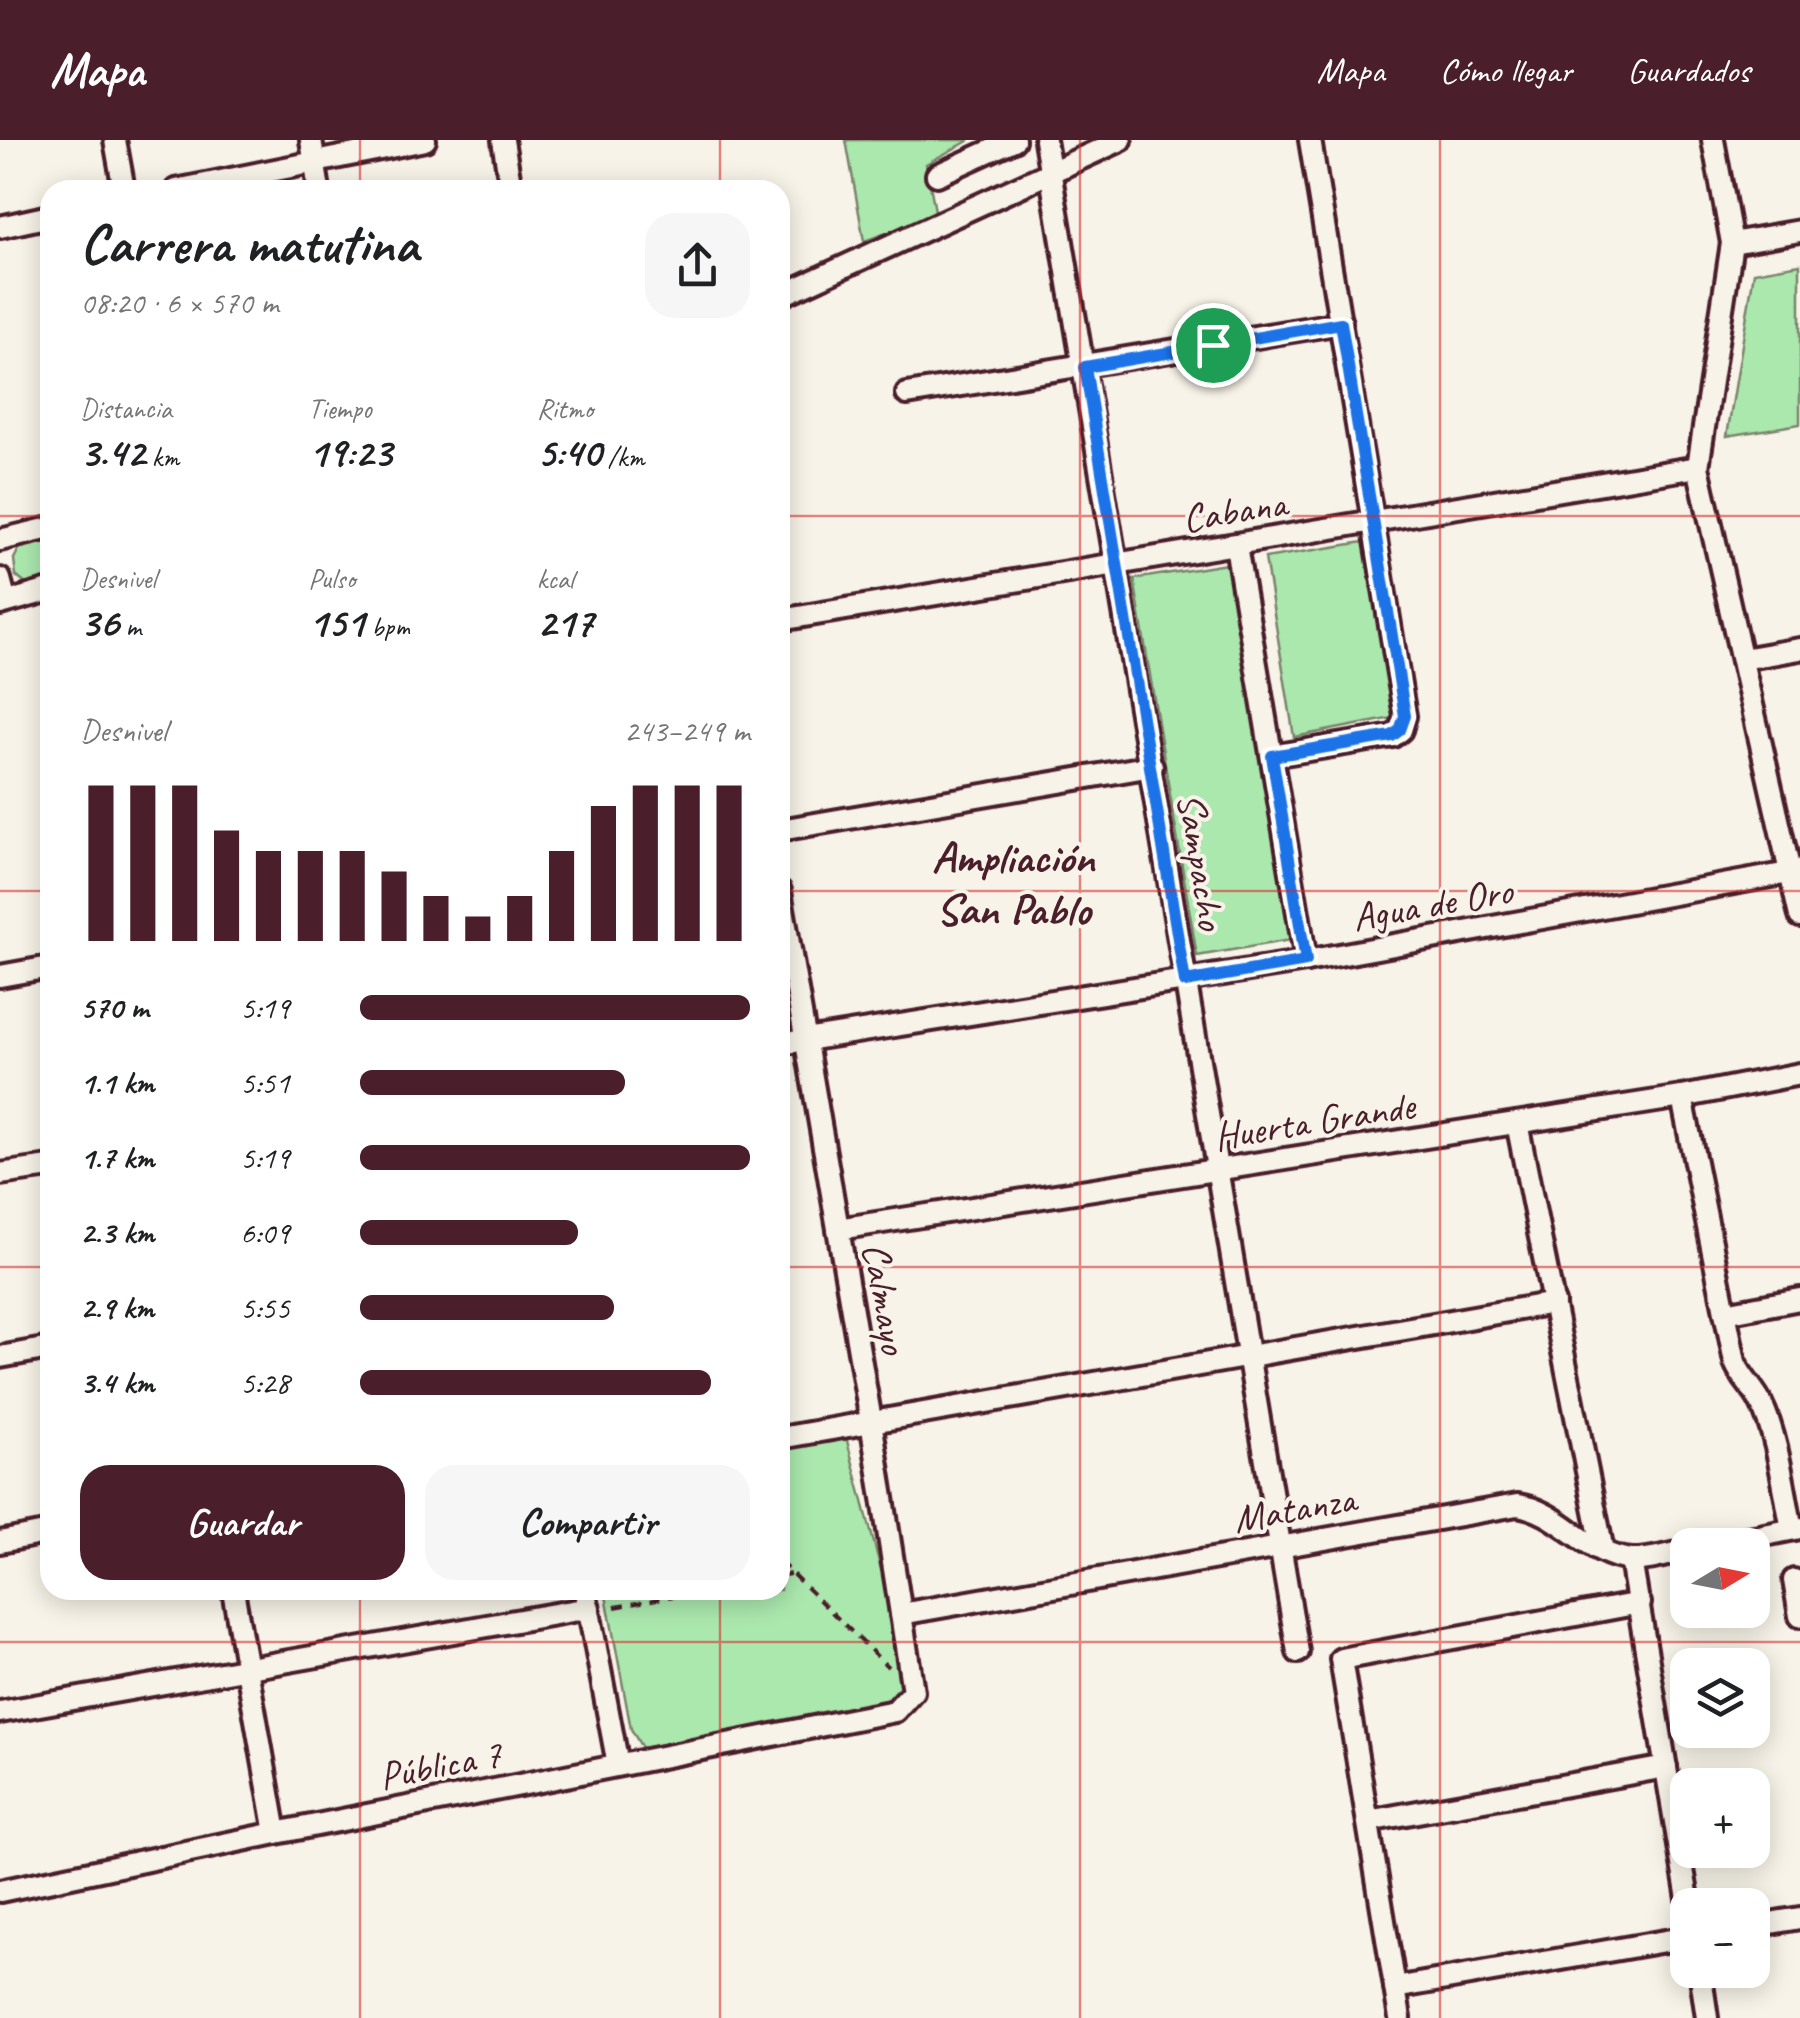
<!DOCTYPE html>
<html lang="es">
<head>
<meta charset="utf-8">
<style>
	:root { --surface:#fff; --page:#f6f6f6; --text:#202124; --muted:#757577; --accent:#4a1f2b }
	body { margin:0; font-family:Caveat,sans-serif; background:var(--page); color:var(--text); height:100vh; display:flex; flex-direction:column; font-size:38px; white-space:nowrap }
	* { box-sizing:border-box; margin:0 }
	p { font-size:32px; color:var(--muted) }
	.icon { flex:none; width:55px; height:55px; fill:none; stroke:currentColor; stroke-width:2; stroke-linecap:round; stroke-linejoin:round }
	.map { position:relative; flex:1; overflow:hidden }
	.drawer { position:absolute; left:40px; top:40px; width:750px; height:1420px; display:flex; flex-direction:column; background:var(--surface); border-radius:30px; box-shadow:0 5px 25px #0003 }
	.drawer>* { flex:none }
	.needle { width:65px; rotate:80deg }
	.fabs { position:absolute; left:1670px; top:1388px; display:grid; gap:20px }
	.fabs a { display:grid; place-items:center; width:100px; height:100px; border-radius:20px; background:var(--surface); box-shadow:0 5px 25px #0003; font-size:50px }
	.pin { position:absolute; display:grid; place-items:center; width:85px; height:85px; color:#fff; margin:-42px; border:5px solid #fff; border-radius:50%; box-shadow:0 2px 10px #0007 }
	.round { display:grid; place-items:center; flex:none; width:105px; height:105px; border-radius:30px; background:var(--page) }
	.head { display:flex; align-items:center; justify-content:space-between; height:170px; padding:0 40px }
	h1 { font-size:55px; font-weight:800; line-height:75px }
	.stats { display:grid; grid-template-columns:repeat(3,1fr); gap:15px; height:170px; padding:10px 40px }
	.stats div { display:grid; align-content:center }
	.stats b { font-size:42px; font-weight:800 }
	.stats small { font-size:28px; font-weight:400 }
	.stats p { font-size:28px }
	.chart { height:280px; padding:20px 40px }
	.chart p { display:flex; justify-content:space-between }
	.chart svg { width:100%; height:180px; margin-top:10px; stroke:var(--accent); stroke-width:6 }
	.primary-button { display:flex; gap:20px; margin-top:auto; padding:20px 40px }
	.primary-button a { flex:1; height:115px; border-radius:30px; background:var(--accent); color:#fff; font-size:40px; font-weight:800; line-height:115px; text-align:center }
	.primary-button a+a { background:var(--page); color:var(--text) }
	ul { padding:0 40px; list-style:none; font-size:32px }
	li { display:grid; grid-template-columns:160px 120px 1fr; align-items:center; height:75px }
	li i { height:25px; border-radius:12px; background:var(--accent) }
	header { display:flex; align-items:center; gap:60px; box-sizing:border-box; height:140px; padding:0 50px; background:var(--accent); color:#fff }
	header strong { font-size:48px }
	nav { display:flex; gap:55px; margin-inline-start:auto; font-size:35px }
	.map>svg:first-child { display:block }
	.green { fill:#abe8ae; stroke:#7a846c; stroke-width:2.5 }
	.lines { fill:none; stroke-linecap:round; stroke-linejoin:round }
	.minor-casing { stroke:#4a1f2b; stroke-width:28 }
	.path { stroke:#4a1f2b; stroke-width:4; stroke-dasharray:10 8; stroke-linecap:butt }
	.minor { stroke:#f7f3e8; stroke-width:20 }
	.route-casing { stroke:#fff; stroke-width:20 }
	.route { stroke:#1a73e8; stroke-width:12 }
	.grid { fill:none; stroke:#d62828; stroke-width:2.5; stroke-opacity:0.55 }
	.labels { text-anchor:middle; stroke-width:8; stroke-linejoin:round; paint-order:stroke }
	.street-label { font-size:40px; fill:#4a1f2b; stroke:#f7f3e8 }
	.quarter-label { font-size:45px; font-weight:bold; fill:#4a1f2b; stroke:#f7f3e8 }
</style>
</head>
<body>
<header>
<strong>Mapa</strong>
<nav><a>Mapa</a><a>Cómo llegar</a><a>Guardados</a></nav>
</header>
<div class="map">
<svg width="1800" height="1878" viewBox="0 0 1800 1878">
	<rect width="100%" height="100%" fill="#f7f3e8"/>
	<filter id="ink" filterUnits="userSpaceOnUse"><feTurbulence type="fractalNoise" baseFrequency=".01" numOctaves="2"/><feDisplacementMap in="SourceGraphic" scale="20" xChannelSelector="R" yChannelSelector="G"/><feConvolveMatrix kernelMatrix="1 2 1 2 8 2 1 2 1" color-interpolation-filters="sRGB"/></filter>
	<g filter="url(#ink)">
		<!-- green -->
		<g class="green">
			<polygon points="846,0 970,0 926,24 936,76 864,101"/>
			<polygon points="1800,124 1800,284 1727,296 1754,132"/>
			<polygon points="50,400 50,439 27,445 16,436 14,419 20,407"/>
			<polygon points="1370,401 1398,577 1294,597 1265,418"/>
			<polygon points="1239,422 1302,798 1197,816 1134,439"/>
			<polygon points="846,1297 913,1551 885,1562 642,1608 631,1589 605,1450 780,1450 780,1309"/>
		</g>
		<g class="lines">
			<!-- minor casing -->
			<g class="minor-casing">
				<g id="minor">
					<polyline points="115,0 124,50"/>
					<polyline points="311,0 319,50"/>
					<polyline points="503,0 511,50"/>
					<path d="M1045,0C1134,503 1213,1008 1298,1512"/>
					<polyline points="1713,0 1732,103 1698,327 1800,776"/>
					<polyline points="937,35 1014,0"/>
					<polyline points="176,50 425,0"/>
					<polyline points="0,87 50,76"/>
					<polyline points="1732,103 1800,91"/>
					<polyline points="780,156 1121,0"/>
					<polyline points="907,254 1341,183"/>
					<polyline points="0,400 50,388"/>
					<polyline points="1236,406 1306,821"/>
					<polyline points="0,439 6,462"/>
					<polyline points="0,464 50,450"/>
					<polyline points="780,480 1698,327"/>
					<polyline points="1742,519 1800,509"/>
					<polyline points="1272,616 1393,596 1401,590 1405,576 1310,0"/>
					<polyline points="780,690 1152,626"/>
					<polyline points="0,836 50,827"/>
					<polyline points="780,904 1306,821 1800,731"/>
					<path d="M1682,957L1735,1222C1741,1238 1754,1248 1761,1263C1778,1297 1784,1351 1792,1389"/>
					<polyline points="1517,983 1603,1411"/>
					<polyline points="0,1034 50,1027"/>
					<polyline points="838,1089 1682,957 1800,934"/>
					<polyline points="1725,1173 1800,1159"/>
					<polyline points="0,1217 50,1208"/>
					<polyline points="780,1298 1554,1163"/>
					<polyline points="0,1402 50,1392"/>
					<polyline points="1714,1405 1800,1388"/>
					<polyline points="1631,1420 1689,1765"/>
					<polyline points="1794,1440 1800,1476"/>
					<polyline points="233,1450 276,1693"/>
					<polyline points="585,1450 618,1625"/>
					<path d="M901,1474L1517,1365C1560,1370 1588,1417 1632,1420C1649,1421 1670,1414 1688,1410"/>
					<polyline points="0,1572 589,1468"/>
					<polyline points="1368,1681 1666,1627"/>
					<polyline points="0,1751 276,1693 895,1571 913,1551 871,1281 780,751"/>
					<polyline points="1752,1786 1800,1778"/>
					<polyline points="1700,1830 1707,1878"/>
					<polyline points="1395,1848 1688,1797"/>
					<polyline points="1400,1878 1341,1519 1640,1463"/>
				</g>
			</g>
			<!-- path -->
			<g class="path">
				<polyline points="780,1422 888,1527"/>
				<polyline points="780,1436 795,1433"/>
				<polyline points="615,1467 706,1450"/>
			</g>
			<!-- minor -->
			<use href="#minor" class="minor"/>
		</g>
	</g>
	<g class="lines" filter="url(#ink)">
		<!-- route casing -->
		<g class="route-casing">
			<polygon id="route" points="1341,183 1405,576 1400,590 1392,596 1272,616 1306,821 1185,842 1085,227"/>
		</g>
		<!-- route -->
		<use href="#route" class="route"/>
	</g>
	<!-- grid -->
	<path class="grid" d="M360,0V50M720,0V50M1080,0V1878M1440,0V1878M0,376H50M780,376H1800M0,751H50M780,751H1800M0,1127H50M780,1127H1800M360,1450V1878M720,1450V1878M0,1502H1800"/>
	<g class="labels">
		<!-- street labels -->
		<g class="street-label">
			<text transform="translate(1234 370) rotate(-9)" y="14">Cabana</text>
			<text transform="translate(1202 721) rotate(81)" y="14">Sampacho</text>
			<text transform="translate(1432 763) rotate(-10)" y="14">Agua de Oro</text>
			<text transform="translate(1314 980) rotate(-9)" y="14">Huerta Grande</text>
			<text transform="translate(886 1158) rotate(80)" y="14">Calmayo</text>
			<text transform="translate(1294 1368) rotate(-10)" y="14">Matanza</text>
			<text transform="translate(440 1624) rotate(-11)" y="14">Pública 7</text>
		</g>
		<!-- quarter labels -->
		<g class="quarter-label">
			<text x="1013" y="732">Ampliación<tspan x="1013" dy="52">San Pablo</tspan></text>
		</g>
	</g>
</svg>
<div class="fabs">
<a><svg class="needle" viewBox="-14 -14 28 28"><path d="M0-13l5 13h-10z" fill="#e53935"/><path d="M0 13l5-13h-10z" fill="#757577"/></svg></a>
<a><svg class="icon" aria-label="layers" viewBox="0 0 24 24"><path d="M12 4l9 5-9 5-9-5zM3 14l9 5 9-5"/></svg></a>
<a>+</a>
<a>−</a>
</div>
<div class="pin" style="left:1213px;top:205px;background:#1e9e55"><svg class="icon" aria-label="arrive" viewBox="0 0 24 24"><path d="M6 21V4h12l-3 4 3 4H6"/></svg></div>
<section class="drawer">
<div class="head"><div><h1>Carrera matutina</h1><p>08:20 · 6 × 570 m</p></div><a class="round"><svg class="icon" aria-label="share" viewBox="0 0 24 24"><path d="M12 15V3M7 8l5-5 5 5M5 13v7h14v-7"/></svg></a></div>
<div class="stats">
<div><p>Distancia</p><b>3.42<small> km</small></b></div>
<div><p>Tiempo</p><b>19:23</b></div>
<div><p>Ritmo</p><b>5:40<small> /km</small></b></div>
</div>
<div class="stats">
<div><p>Desnivel</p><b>36<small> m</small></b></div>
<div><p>Pulso</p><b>151<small> bpm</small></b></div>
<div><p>kcal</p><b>217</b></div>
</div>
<div class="chart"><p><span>Desnivel</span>243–249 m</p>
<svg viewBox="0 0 160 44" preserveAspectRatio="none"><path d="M5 44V6M15 44V6M25 44V6M35 44V17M45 44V22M55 44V22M65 44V22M75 44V27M85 44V33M95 44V38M105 44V33M115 44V22M125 44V11M135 44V6M145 44V6M155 44V6"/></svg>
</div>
<ul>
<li><b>570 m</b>5:19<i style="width:100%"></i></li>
<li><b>1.1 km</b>5:51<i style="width:68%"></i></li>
<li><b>1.7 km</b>5:19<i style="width:100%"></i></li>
<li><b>2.3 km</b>6:09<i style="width:56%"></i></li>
<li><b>2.9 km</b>5:55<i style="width:65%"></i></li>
<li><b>3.4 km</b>5:28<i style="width:90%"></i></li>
</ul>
<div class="primary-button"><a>Guardar</a><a>Compartir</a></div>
</section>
</div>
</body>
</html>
